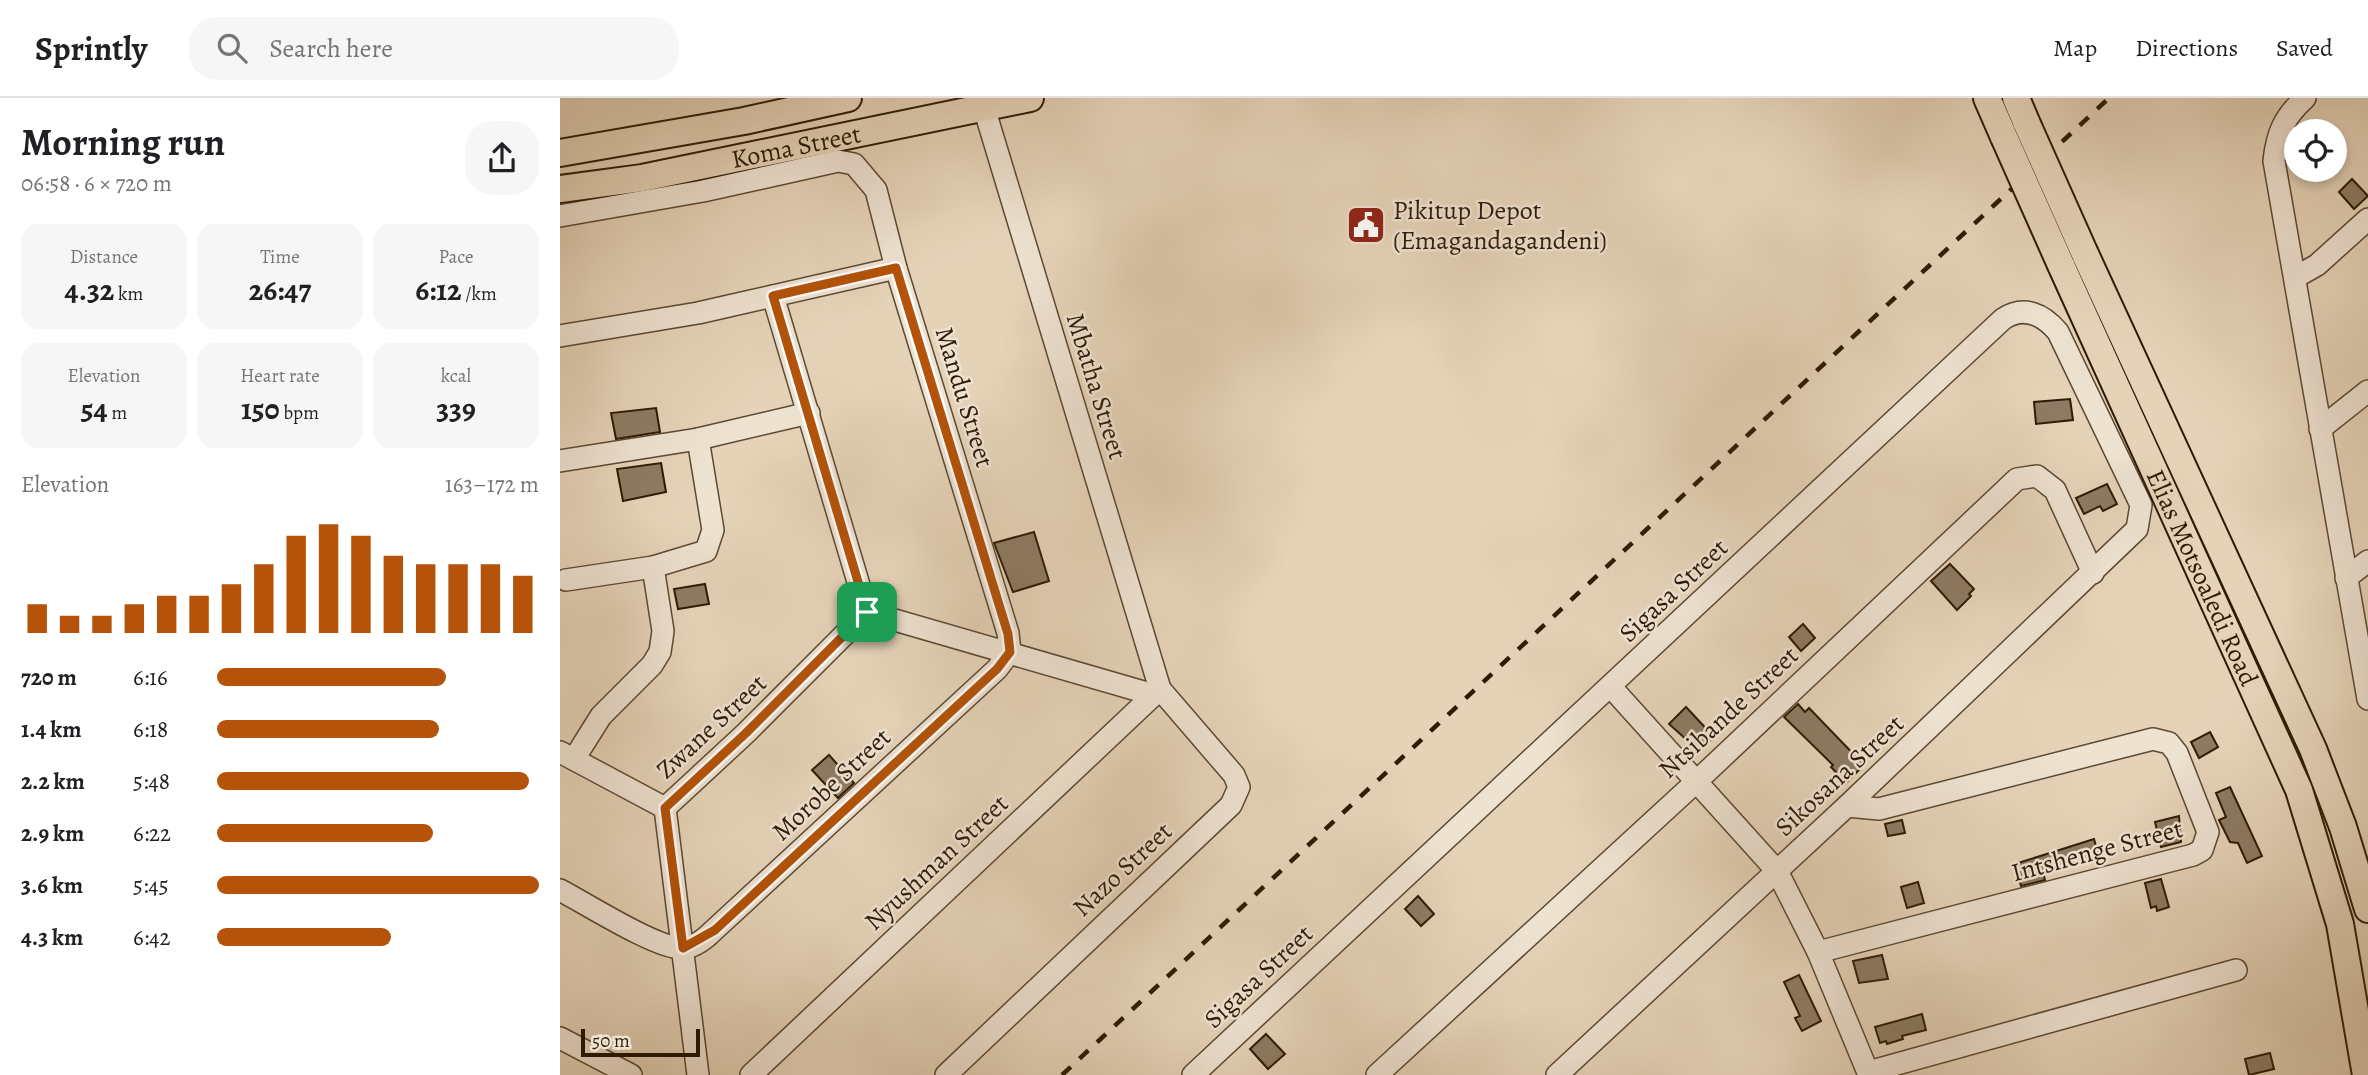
<!DOCTYPE html>
<html lang="en">
<head>
<meta charset="utf-8">
<style>
	:root { --surface:#fff; --page:#f6f6f6; --text:#202124; --muted:#757577; --line:#e0e0e0; --accent:#b45309 }
	body { margin:0; font-family:Alegreya,serif; background:var(--page); color:var(--text); height:100vh; display:flex; flex-direction:column; font-size:26px; white-space:nowrap }
	* { box-sizing:border-box; margin:0 }
	p { font-size:23px; color:var(--muted) }
	.icon { flex:none; width:38px; height:38px; fill:none; stroke:currentColor; stroke-width:2; stroke-linecap:round; stroke-linejoin:round }
	.map { position:relative; flex:1; overflow:hidden }
	.sheet { display:flex; flex-direction:column; background:var(--surface); width:560px }
	.sheet>* { flex:none }
	.buttons { position:absolute; left:1724px; top:21px; display:grid; gap:14px }
	.buttons a { display:grid; place-items:center; width:63px; height:63px; border-radius:50%; background:var(--surface); box-shadow:0 4px 10px #0003; font-size:35px }
	.scale { position:absolute; left:21px; bottom:18px; width:119px; box-sizing:border-box; padding-left:7px; border:4px solid #2e1b06; border-top:0; font-size:19px; line-height:24px; white-space:nowrap; color:#2e1b06; -webkit-text-stroke:5px #eee2d1; paint-order:stroke }
	.pin { position:absolute; display:grid; place-items:center; width:60px; height:60px; color:#fff; margin:-30px; border-radius:14px; box-shadow:0 4px 10px #0006 }
	.round { display:grid; place-items:center; flex:none; width:74px; height:74px; border-radius:28px; background:var(--page) }
	.head { display:flex; align-items:center; justify-content:space-between; height:119px; padding:0 21px }
	h1 { font-size:38px; font-weight:600; line-height:52px }
	.figures { display:grid; grid-template-columns:repeat(3,1fr); gap:10px; height:119px; padding:7px 21px }
	.figures div { display:grid; align-content:center; border-radius:18px; background:var(--page); text-align:center }
	.figures b { font-size:30px; font-weight:600 }
	.figures small { font-size:19px; font-weight:400 }
	.figures p { font-size:19px }
	.chart { height:196px; padding:14px 21px }
	.chart p { display:flex; justify-content:space-between }
	.chart svg { width:100%; height:126px; margin-top:7px; stroke:var(--accent); stroke-width:6 }
	ul { padding:0 21px; list-style:none; font-size:23px }
	li { display:grid; grid-template-columns:112px 84px 1fr; align-items:center; height:52px }
	li i { height:18px; border-radius:9px; background:var(--accent) }
	header { display:flex; align-items:center; gap:42px; box-sizing:border-box; height:98px; padding:0 35px; background:var(--surface); border-bottom:2px solid var(--line) }
	header strong { font-size:33px }
	nav { display:flex; gap:38px; margin-inline-start:auto; font-size:24px }
	.search { width:490px; height:63px; background:var(--page); display:flex; align-items:center; gap:18px; box-sizing:border-box; padding:0 24px; border-radius:28px; color:var(--muted); font-size:26px }
	main { display:flex; flex:1; min-height:0 }
	.map>svg:first-child { display:block }
	.building { fill:#8d7b63; stroke:#2e1b06; stroke-width:2 }
	.lines { fill:none; stroke-linecap:round; stroke-linejoin:round }
	.minor-casing { stroke:#5c4932; stroke-width:24 }
	.major-casing { stroke:#2e1b06; stroke-width:30 }
	.minor { stroke:#eee2d1; stroke-width:21 }
	.major { stroke:#e5d3b8; stroke-width:26 }
	.rail { stroke:#2e1b06; stroke-width:4.5; stroke-dasharray:12 12; stroke-linecap:butt }
	.major-bridge-casing { stroke:#2e1b06; stroke-width:30; stroke-linecap:butt }
	.major-bridge { stroke:#e5d3b8; stroke-width:26 }
	.route-casing { stroke:#fff; stroke-width:14 }
	.route { stroke:#b45309; stroke-width:9 }
	.labels { text-anchor:middle; stroke-width:5; stroke-linejoin:round; paint-order:stroke }
	.street-label { font-size:26px; fill:#2e1b06; stroke:#eee2d1 }
	.poi-label { font-size:26px; fill:#2e1b06; stroke:#eee2d1; text-anchor:start }
</style>
</head>
<body>
<header>
<strong>Sprintly</strong>
<div class="search"><svg class="icon" aria-label="search" viewBox="0 0 24 24"><circle cx="10" cy="10" r="6"/><path d="M15 15l6 6"/></svg>Search here</div>
<nav><a>Map</a><a>Directions</a><a>Saved</a></nav>
</header>
<main>
<section class="sheet">
<div class="head"><div><h1>Morning run</h1><p>06:58 · 6 × 720 m</p></div><a class="round"><svg class="icon" aria-label="share" viewBox="0 0 24 24"><path d="M12 15V3M7 8l5-5 5 5M5 13v7h14v-7"/></svg></a></div>
<div class="figures">
<div><p>Distance</p><b>4.32<small> km</small></b></div>
<div><p>Time</p><b>26:47</b></div>
<div><p>Pace</p><b>6:12<small> /km</small></b></div>
</div>
<div class="figures">
<div><p>Elevation</p><b>54<small> m</small></b></div>
<div><p>Heart rate</p><b>150<small> bpm</small></b></div>
<div><p>kcal</p><b>339</b></div>
</div>
<div class="chart"><p><span>Elevation</span>163–172 m</p>
<svg viewBox="0 0 160 44" preserveAspectRatio="none"><path d="M5 44V34M15 44V38M25 44V38M35 44V34M45 44V31M55 44V31M65 44V27M75 44V20M85 44V10M95 44V6M105 44V10M115 44V17M125 44V20M135 44V20M145 44V20M155 44V24"/></svg>
</div>
<ul>
<li><b>720 m</b>6:16<i style="width:71%"></i></li>
<li><b>1.4 km</b>6:18<i style="width:69%"></i></li>
<li><b>2.2 km</b>5:48<i style="width:97%"></i></li>
<li><b>2.9 km</b>6:22<i style="width:67%"></i></li>
<li><b>3.6 km</b>5:45<i style="width:100%"></i></li>
<li><b>4.3 km</b>6:42<i style="width:54%"></i></li>
</ul>
</section>
<div class="map">
<svg width="1808" height="977" viewBox="0 0 1808 977">
	<rect width="100%" height="100%" fill="#e5d3b8"/>
	<filter id="stains"><feTurbulence type="fractalNoise" baseFrequency=".00286" numOctaves="4"/><feColorMatrix values="0 0 0 0 .2 0 0 0 0 .09 0 0 0 0 .02 0 0 0 .5 -.17"/></filter>
	<radialGradient id="worn" r=".72"><stop offset=".6" stop-color="#630" stop-opacity="0"/><stop offset="1" stop-color="#630" stop-opacity=".3"/></radialGradient>
	<!-- building -->
	<g class="building">
		<polygon points="1792,81 1808,98 1794,111 1779,94"/>
		<polygon points="1510,301 1513,322 1476,326 1474,304"/>
		<polygon points="96,310 100,334 56,341 51,315"/>
		<polygon points="101,365 106,394 63,403 57,371"/>
		<polygon points="1547,386 1557,406 1543,413 1540,408 1524,416 1516,400"/>
		<polygon points="474,434 489,483 453,494 434,445"/>
		<polygon points="1390,466 1414,491 1409,496 1411,498 1397,512 1371,483"/>
		<polygon points="145,486 149,506 118,511 114,491"/>
		<polygon points="1243,526 1255,540 1241,553 1229,539"/>
		<polygon points="1238,606 1245,614 1249,610 1304,667 1286,685 1271,669 1273,667 1224,619"/>
		<polygon points="1126,609 1154,639 1139,653 1109,626"/>
		<polygon points="1650,634 1658,649 1639,660 1631,644"/>
		<polygon points="269,657 294,685 278,700 252,672"/>
		<polygon points="1670,689 1702,758 1687,765 1678,745 1670,744 1659,722 1666,719 1656,695"/>
		<polygon points="1619,718 1621,744 1601,749 1595,724"/>
		<polygon points="1342,722 1345,735 1328,738 1325,726"/>
		<polygon points="1534,741 1539,759 1483,774 1485,782 1461,788 1455,766"/>
		<polygon points="1601,781 1609,809 1597,813 1596,808 1591,810 1585,785"/>
		<polygon points="1358,784 1364,805 1347,810 1341,789"/>
		<polygon points="858,798 874,816 861,828 845,811"/>
		<polygon points="1322,857 1328,881 1299,885 1293,863"/>
		<polygon points="1239,877 1261,923 1242,933 1235,920 1240,918 1224,884"/>
		<polygon points="1362,916 1366,932 1342,938 1343,941 1327,946 1326,943 1320,945 1315,929"/>
		<polygon points="706,936 725,956 708,971 690,951"/>
		<polygon points="1710,955 1714,971 1689,977 1685,961"/>
	</g>
	<g class="lines">
		<!-- minor casing -->
		<g class="minor-casing">
			<g id="minor">
				<path d="M1745,0C1724,19 1717,35 1714,63L1808,601"/>
				<path d="M0,118L143,93L278,63L294,66L316,92L336,170L448,535L450,554L437,571L154,832C146,840 134,850 122,850C97,851 25,805 0,792"/>
				<polyline points="1736,179 1757,167 1808,121"/>
				<polyline points="213,198 307,514"/>
				<polyline points="0,238 138,215 336,170"/>
				<polyline points="1760,331 1808,293"/>
				<polyline points="0,363 138,341 249,315"/>
				<polyline points="1786,480 1808,463"/>
				<polyline points="6,482 93,469 146,453 153,432 138,341"/>
				<polyline points="307,514 594,597"/>
				<polyline points="1051,589 1217,773 1258,854 1309,977"/>
				<polyline points="0,654 105,710"/>
				<polyline points="14,661 41,618 92,567 100,554 103,533 93,469"/>
				<polyline points="105,710 186,635 307,514"/>
				<polyline points="105,710 138,977"/>
				<polyline points="1258,854 1633,757 1642,752 1648,734 1617,655 1609,645 1593,641 1319,711 1287,708"/>
				<polyline points="0,940 71,977"/>
				<polyline points="1308,974 1676,872"/>
				<polyline points="191,977 600,591"/>
				<polyline points="386,977 671,707 679,689 674,677 600,591 421,0"/>
				<path d="M633,977L1443,221C1464,207 1483,216 1498,234L1581,407L1577,431L1287,708L997,977"/>
				<polyline points="817,977 1137,683 1457,381 1477,378 1495,392 1533,475"/>
			</g>
		</g>
		<!-- major casing -->
		<g class="major-casing">
			<g id="major">
				<polyline points="1427,0 1444,39"/>
				<polyline points="1456,0 1467,26"/>
				<polyline points="0,55 184,23 288,0"/>
				<path id="s1" d="M0,91L82,80L470,0"/>
				<polyline points="1525,156 1753,651 1783,729 1808,811"/>
				<path id="s2" d="M1501,167L1739,692L1780,826L1806,977"/>
			</g>
		</g>
		<!-- minor -->
		<use href="#minor" class="minor"/>
		<!-- major -->
		<use href="#major" class="major"/>
		<!-- rail -->
		<polyline class="rail" points="502,977 1549,0"/>
		<!-- major-bridge casing -->
		<g class="major-bridge-casing">
			<g id="major-bridge">
				<polyline points="1467,26 1525,156"/>
				<polyline points="1444,39 1501,167"/>
			</g>
		</g>
		<!-- major-bridge -->
		<use href="#major-bridge" class="major-bridge"/>
	</g>
	<g class="lines">
		<!-- route casing -->
		<g class="route-casing">
			<polygon id="route" points="336,170 448,536 450,554 437,571 155,832 123,850 105,710 186,635 307,514 213,198"/>
		</g>
		<!-- route -->
		<use href="#route" class="route"/>
	</g>
	<!-- icons -->
	<defs>
		<g id="civic-square" transform="scale(2.0125)"><rect x="-9" y="-9" width="18" height="18" rx="4" fill="#8f2418" stroke="#eee2d1"/><path d="M-.6-6.5H3V-4.5H.6V-3L4-1V1h2V6H-6V1h2V-1L-.6-3ZM-1.2 2.5V6h2.4V2.5Z" fill="#fff"/></g>
	</defs>
	<g fill-rule="evenodd">
		<use href="#civic-square" x="806" y="127"/>
	</g>
	<g class="labels">
		<!-- street labels -->
		<g class="street-label">
			<text dy="9" stroke="none"><textPath href="#s1" startOffset="240">Koma Street</textPath></text>
			<text transform="translate(537 288) rotate(73)" y="9">Mbatha Street</text>
			<text transform="translate(405 299) rotate(73)" y="9">Mandu Street</text>
			<text dy="9" stroke="none"><textPath href="#s2" startOffset="343">Elias Motsoaledi Road</textPath></text>
			<text transform="translate(1113 492) rotate(-43)" y="9">Sigasa Street</text>
			<text transform="translate(1168 614) rotate(-43)" y="9">Ntsibande Street</text>
			<text transform="translate(151 628) rotate(-43)" y="9">Zwane Street</text>
			<text transform="translate(1279 677) rotate(-43)" y="9">Sikosana Street</text>
			<text transform="translate(271 686) rotate(-43)" y="9">Morobe Street</text>
			<text transform="translate(1537 752) rotate(-15)" y="9">Intshenge Street</text>
			<text transform="translate(376 764) rotate(-43)" y="9">Nyushman Street</text>
			<text transform="translate(562 771) rotate(-43)" y="9">Nazo Street</text>
			<text transform="translate(698 878) rotate(-43)" y="9">Sigasa Street</text>
		</g>
		<!-- poi labels -->
		<g class="poi-label">
			<text x="833" y="121">Pikitup Depot<tspan x="833" dy="30">(Emagandagandeni)</tspan></text>
		</g>
	</g>
	<rect width="100%" height="100%" filter="url(#stains)"/>
	<rect width="100%" height="100%" fill="url(#worn)"/>
</svg>
<div class="buttons">
<a><svg class="icon" aria-label="locate" viewBox="0 0 24 24"><circle cx="12" cy="12" r="6"/><path d="M12 2v4M12 18v4M2 12h4M18 12h4"/></svg></a>
</div>
<div class="scale">50 m</div>
<div class="pin" style="left:307px;top:514px;background:#1e9e55"><svg class="icon" aria-label="arrive" viewBox="0 0 24 24"><path d="M6 21V4h12l-3 4 3 4H6"/></svg></div>
</div>
</main>
</body>
</html>
